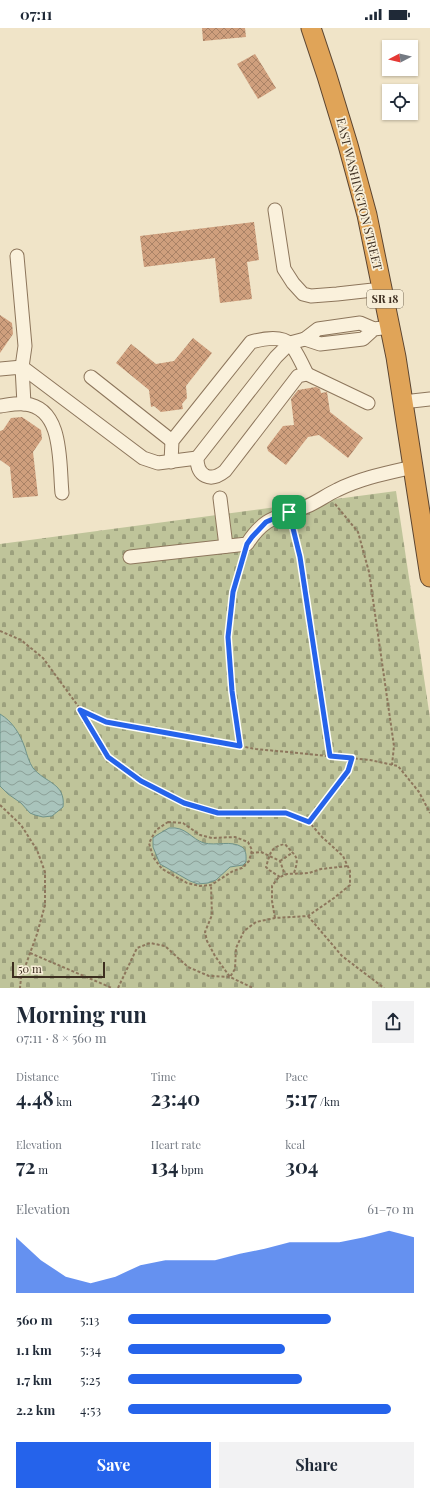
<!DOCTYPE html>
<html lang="en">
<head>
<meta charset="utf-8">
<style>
	:root { --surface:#fff; --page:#f2f2f3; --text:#1f2937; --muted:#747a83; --accent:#2563eb }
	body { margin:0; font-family:"Playfair Display",serif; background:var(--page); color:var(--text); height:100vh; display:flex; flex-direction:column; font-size:15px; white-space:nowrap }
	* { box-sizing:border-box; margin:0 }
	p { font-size:13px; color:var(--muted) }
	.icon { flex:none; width:22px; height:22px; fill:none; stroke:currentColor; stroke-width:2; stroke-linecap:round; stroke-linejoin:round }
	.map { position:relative; height:960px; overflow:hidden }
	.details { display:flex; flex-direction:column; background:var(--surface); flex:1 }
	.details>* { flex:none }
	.needle { width:26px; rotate:263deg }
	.fabs { position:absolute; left:382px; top:12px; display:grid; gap:8px }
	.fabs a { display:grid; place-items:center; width:36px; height:36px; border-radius:0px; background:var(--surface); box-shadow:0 1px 3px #0004; font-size:20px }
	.scale { position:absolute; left:12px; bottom:10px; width:93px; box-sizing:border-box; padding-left:4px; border:2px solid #3d2e20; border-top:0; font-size:11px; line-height:14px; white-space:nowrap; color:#3d2e20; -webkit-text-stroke:3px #f7eed8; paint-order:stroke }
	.pin { position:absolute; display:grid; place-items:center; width:34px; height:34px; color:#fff; margin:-17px; border-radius:8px; box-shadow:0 2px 6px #0006 }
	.round { display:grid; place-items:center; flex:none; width:42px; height:42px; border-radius:0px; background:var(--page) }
	.summary { display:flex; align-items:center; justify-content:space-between; height:68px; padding:0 16px }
	h1 { font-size:22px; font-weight:700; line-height:30px }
	.metrics { display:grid; grid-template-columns:repeat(3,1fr); gap:6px; height:68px; padding:4px 16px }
	.metrics div { display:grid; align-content:center }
	.metrics b { font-size:20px; font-weight:700 }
	.metrics small { font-size:11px; font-weight:400 }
	.metrics p { font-size:11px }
	.chart { height:112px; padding:8px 16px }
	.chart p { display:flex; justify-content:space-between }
	.chart svg { width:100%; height:72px; margin-top:4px; fill:var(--accent); opacity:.7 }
	.button { display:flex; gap:8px; margin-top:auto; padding:8px 16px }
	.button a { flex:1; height:46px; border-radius:0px; background:var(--accent); color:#fff; font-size:16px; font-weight:700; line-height:46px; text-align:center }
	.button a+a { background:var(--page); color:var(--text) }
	ul { padding:0 16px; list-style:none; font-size:13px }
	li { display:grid; grid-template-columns:64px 48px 1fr; align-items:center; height:30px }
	li i { height:10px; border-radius:5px; background:var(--accent) }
	.status { display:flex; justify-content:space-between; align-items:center; height:28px; padding:0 20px; background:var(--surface); direction:ltr }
	.status svg { height:11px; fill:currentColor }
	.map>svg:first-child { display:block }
	.cemetery { fill:url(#cemetery-stones) }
	.water { fill:url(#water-waves); stroke:#6f938a }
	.building { fill:url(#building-cross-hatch) }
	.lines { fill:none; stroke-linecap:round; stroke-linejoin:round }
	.minor-casing { stroke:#8d765c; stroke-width:15 }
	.highway-casing { stroke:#5b4430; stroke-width:21 }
	.path { stroke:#8d765c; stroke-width:2; stroke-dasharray:3 2; stroke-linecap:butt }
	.minor { stroke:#faf1dc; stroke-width:13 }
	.highway { stroke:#e0a458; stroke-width:19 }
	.route-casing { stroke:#fff; stroke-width:8 }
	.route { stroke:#2563eb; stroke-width:5 }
	.labels { text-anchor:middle; stroke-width:3.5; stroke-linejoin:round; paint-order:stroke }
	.shield { fill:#f7eed8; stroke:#756857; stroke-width:1 }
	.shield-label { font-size:11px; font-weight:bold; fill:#3d2e20 }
	.street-label { font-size:12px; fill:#3d2e20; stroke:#f7eed8 }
</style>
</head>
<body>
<div class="status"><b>07:11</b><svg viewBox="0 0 49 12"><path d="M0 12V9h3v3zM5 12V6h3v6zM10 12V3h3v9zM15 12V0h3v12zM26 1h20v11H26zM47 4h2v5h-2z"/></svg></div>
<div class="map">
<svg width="430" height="960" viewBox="0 0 430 960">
	<defs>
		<pattern id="cemetery-stones" width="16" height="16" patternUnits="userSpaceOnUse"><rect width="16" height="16" fill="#bfc49a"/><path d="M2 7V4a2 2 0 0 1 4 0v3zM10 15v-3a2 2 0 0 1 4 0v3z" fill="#9ca07d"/></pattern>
		<pattern id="water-waves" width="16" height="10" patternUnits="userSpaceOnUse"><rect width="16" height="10" fill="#a9c4bc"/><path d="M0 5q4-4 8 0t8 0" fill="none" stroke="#8ba098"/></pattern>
		<pattern id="building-cross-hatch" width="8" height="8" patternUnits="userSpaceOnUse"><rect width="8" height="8" fill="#cf9f7d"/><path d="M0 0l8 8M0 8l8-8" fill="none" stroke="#a98266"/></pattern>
	</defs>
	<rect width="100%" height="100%" fill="#f0e4c8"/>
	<!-- cemetery -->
	<polygon class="cemetery" points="396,463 430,690 430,960 0,960 0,516"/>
	<!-- water -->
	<g class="water">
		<path d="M0,686C13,694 20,706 25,720C27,727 29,734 33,740C45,755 66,755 63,779L52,788L43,789L35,787L30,785L21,775L8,766L0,758Z"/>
		<path d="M169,800C186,798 191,811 204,815C216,818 231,812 242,819C247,823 246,829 246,834L243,837L230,839L216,852L208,855L198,856L190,853L160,836L153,819V810L157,807Z"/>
	</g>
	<!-- building -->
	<g class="building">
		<polygon points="202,0 245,0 246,9 203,13"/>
		<polygon points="255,26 276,60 258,71 237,36"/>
		<polygon points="254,194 259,232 247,234 252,271 220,275 215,230 144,239 140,208"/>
		<polygon points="0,287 12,295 13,306 0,325"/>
		<polygon points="193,310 212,325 186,358 187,370 182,376 183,381 161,384 154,378 151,379 149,362 116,335 131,316 156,336 174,333"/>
		<polygon points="316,359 320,361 321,365 327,364 330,384 363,410 348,430 319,407 308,409 286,437 268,423 267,419 283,398 294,397 291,371 298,362"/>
		<polygon points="22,389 41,402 42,411 33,424 38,468 13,470 10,439 0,432 0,403 3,402 11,390"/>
	</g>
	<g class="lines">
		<!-- minor casing -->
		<g class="minor-casing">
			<g id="minor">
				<polyline points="275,182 284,241 293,255 303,266 311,268 337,266 382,261"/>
				<polyline points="17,228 25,318 22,339 143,430 158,435 197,430"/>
				<polyline points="374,301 363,311 320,316 305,311 318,301 360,295 374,301 390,299"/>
				<path d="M305,311L290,315L276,329L197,430C197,448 210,455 225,443L298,348L307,346L368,375"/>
				<polyline points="0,341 22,339 24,376"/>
				<polyline points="91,349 172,413"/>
				<polyline points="403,374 430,371"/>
				<path d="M0,378C8,377 17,375 25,376C64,380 59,436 62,465"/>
				<path d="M171,434L172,413L251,314C262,311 281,307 290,316C296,322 303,338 307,346"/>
				<polyline points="220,470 226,518"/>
				<path d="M130,529L247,516C265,488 277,490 305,479C316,475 326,467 337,462C361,450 387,445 413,439"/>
			</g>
		</g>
		<!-- highway casing -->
		<g class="highway-casing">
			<polyline id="highway" points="311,0 327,48 348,117 367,187 396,329 430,549"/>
		</g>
		<!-- path -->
		<g class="path">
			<polyline points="335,476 358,504 369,544 394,718 392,737"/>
			<polyline points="292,497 300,529 330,728"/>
			<polyline points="0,603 21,612 43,630 81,682 106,694 256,721 370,732 398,738 419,764 430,785"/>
			<polyline points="81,682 108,729 141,753 184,775 218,785 286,785 309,794 322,809 343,828 350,843 350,857 334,870 308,888 275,890 256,894 244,903 236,920 235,941 230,949 215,928 207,913 205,904 212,887 211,857"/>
			<path d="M240,718C235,682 229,646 228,610C228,584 235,553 243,528"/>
			<polyline points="0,777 21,797 37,822 45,844 45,877 37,906 21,950 20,960"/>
			<polygon points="168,794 183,795 200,807 212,810 235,809 248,814 252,822 249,833 242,840 233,843 211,857 200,858 187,855 162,841 153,829 149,815 156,802"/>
			<polyline points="309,794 348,743 352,731"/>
			<polyline points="251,825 261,824 280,833 285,847"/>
			<polyline points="280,833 292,825"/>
			<path d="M280,849L269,842L266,839C270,826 270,819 285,816C296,830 300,827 294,845"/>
			<polyline points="308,888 342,928 384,960"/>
			<polyline points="275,890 272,873 272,858 278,850 287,846 309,845 321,841 348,838"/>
			<polyline points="30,925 112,960"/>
			<polyline points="118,960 137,920 150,915 165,918 188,939 209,948 230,949 253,960"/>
		</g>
		<!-- minor -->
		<use href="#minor" class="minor"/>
		<!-- highway -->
		<use href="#highway" class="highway"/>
	</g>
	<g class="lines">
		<!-- route casing -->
		<g class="route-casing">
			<polygon id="route" points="289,484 300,529 330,728 352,730 348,743 309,794 286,785 218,785 184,775 141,753 108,729 80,682 106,694 240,718 232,663 228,609 233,564 247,516 252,509 266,494"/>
		</g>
		<!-- route -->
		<use href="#route" class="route"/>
	</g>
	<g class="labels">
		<!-- shield labels -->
		<rect class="shield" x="367" y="262" width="36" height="18" rx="3"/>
		<g class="shield-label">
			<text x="385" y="275">SR 18</text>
		</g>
		<!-- street labels -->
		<g class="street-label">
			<text transform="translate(359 166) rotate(76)" y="4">EAST WASHINGTON STREET</text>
		</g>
	</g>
</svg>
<div class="fabs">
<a><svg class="needle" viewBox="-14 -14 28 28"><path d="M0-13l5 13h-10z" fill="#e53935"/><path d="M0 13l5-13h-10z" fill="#747a83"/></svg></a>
<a><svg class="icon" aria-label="locate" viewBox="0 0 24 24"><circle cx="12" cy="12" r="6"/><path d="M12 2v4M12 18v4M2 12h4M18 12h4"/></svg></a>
</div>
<div class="scale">50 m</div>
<div class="pin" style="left:289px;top:484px;background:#1e9e55"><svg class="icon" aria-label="arrive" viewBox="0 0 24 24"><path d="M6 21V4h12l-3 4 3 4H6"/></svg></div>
</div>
<section class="details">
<div class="summary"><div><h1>Morning run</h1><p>07:11 · 8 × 560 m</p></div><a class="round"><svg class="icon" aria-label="share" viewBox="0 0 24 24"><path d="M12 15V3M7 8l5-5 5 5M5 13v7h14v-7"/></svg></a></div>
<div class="metrics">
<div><p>Distance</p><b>4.48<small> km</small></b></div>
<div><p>Time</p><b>23:40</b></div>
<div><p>Pace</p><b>5:17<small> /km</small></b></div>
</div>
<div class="metrics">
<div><p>Elevation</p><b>72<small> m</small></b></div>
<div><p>Heart rate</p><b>134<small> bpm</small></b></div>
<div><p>kcal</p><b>304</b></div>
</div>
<div class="chart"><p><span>Elevation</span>61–70 m</p>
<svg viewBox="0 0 160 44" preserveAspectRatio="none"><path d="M0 44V10L10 24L20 34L30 38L40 34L50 27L60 24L70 24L80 24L90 20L100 17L110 13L120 13L130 13L140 10L150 6L160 10V44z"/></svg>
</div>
<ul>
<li><b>560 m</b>5:13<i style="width:71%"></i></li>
<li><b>1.1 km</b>5:34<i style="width:55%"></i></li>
<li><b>1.7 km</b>5:25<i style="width:61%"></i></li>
<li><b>2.2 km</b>4:53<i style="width:92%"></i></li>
</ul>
<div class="button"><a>Save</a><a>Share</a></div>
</section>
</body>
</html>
